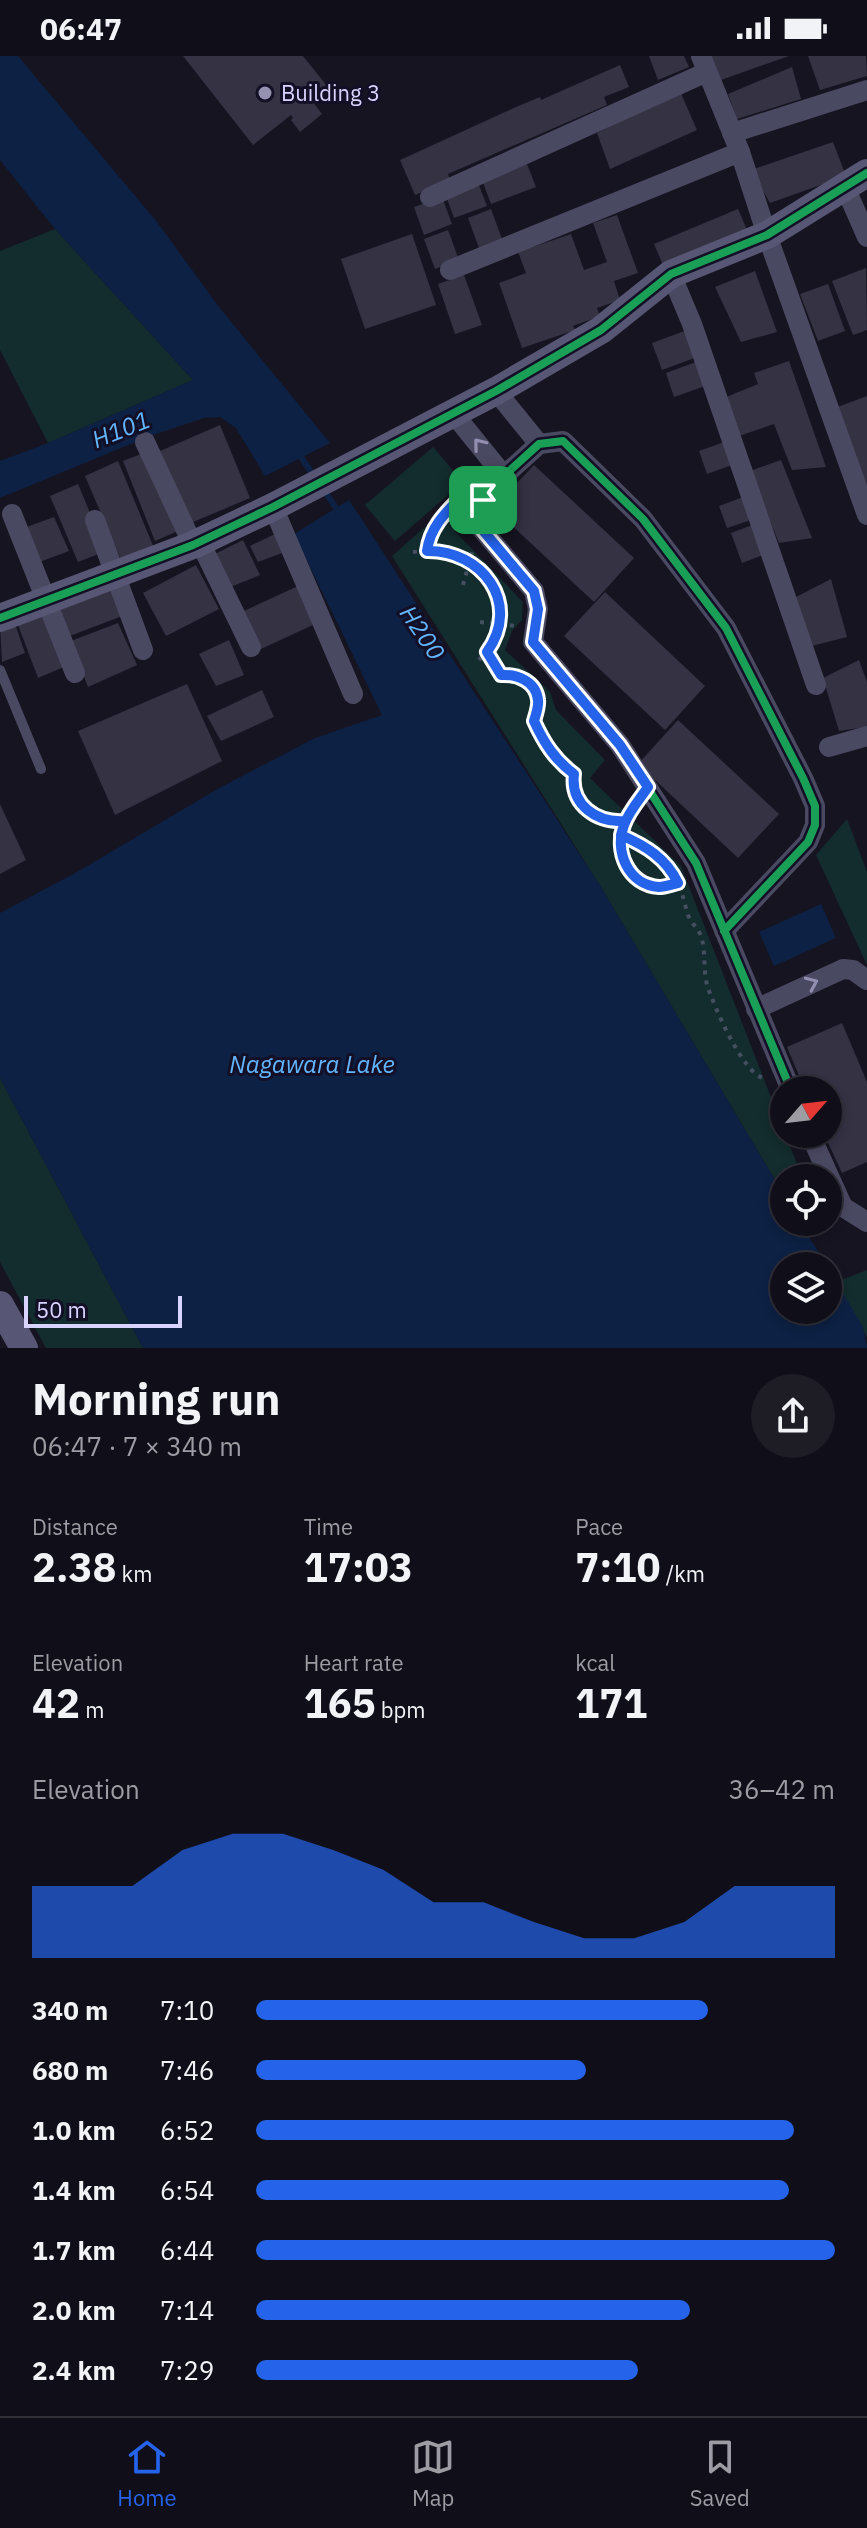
<!DOCTYPE html>
<html lang="en">
<head>
<meta charset="utf-8">
<style>
	:root { --surface:#100f19; --page:#1e1d26; --text:#f1f3f6; --muted:#9c9ca2; --line:#302f38; --accent:#2563eb }
	body { margin:0; font-family:"IBM Plex Sans",sans-serif; background:var(--page); color:var(--text); height:100vh; display:flex; flex-direction:column; font-size:30px; white-space:nowrap }
	* { box-sizing:border-box; margin:0 }
	p { font-size:26px; color:var(--muted) }
	.icon { flex:none; width:44px; height:44px; fill:none; stroke:currentColor; stroke-width:2; stroke-linecap:round; stroke-linejoin:round }
	.map { position:relative; height:1292px; overflow:hidden }
	.details { display:flex; flex-direction:column; background:var(--surface); flex:1 }
	.details>* { flex:none }
	.needle { width:52px; rotate:62deg }
	.controls { position:absolute; left:770px; top:1020px; display:grid; gap:16px }
	.controls a { display:grid; place-items:center; width:72px; height:72px; border-radius:50%; background:var(--surface); box-shadow:0 4px 12px #0003,0 0 0 2px var(--line); font-size:40px }
	.scale { position:absolute; left:24px; bottom:20px; width:158px; box-sizing:border-box; padding-left:8px; border:4px solid #d9d4ff; border-top:0; font-size:22px; line-height:28px; white-space:nowrap; color:#d9d4ff; -webkit-text-stroke:6px #130f26; paint-order:stroke }
	.pin { position:absolute; display:grid; place-items:center; width:68px; height:68px; color:#fff; margin:-34px; border-radius:16px; box-shadow:0 4px 12px #0006 }
	.round { display:grid; place-items:center; flex:none; width:84px; height:84px; border-radius:42px; background:var(--page) }
	.head { display:flex; align-items:center; justify-content:space-between; height:136px; padding:0 32px }
	h1 { font-size:44px; font-weight:700; line-height:60px }
	.stats { display:grid; grid-template-columns:repeat(3,1fr); gap:12px; height:136px; padding:8px 32px }
	.stats div { display:grid; align-content:center }
	.stats b { font-size:40px; font-weight:700 }
	.stats small { font-size:22px; font-weight:400 }
	.stats p { font-size:22px }
	.chart { height:224px; padding:16px 32px }
	.chart p { display:flex; justify-content:space-between }
	.chart svg { width:100%; height:144px; margin-top:8px; fill:var(--accent); opacity:.7 }
	ul { padding:0 32px; list-style:none; font-size:26px }
	li { display:grid; grid-template-columns:128px 96px 1fr; align-items:center; height:60px }
	li i { height:20px; border-radius:10px; background:var(--accent) }
	.status { display:flex; justify-content:space-between; align-items:center; height:56px; padding:0 40px; background:var(--surface); direction:ltr }
	.status svg { height:22px; fill:currentColor }
	.tab-bar { display:flex; justify-content:space-around; align-items:center; height:112px; border-top:2px solid var(--line); background:var(--surface); font-size:22px; color:var(--muted) }
	.tab-bar a { display:grid; justify-items:center; gap:4px }
	.tab-bar .on { color:var(--accent) }
	.map>svg:first-child { display:block }
	.green { fill:#132c2d }
	.water { fill:#0d2144 }
	.lines { fill:none; stroke-linecap:round; stroke-linejoin:round }
	.stream { stroke:#0d2144; stroke-width:6 }
	.building { fill:#343243 }
	.path { stroke:#44505f; stroke-width:4; stroke-dasharray:4 6; stroke-linecap:butt }
	.lane { stroke:#4a4962; stroke-width:10 }
	.street { stroke:#4a4962; stroke-width:20 }
	.secondary { stroke:#575674; stroke-width:28 }
	.cycleway-casing { stroke:#130f26; stroke-width:13 }
	.cycleway { stroke:#1a9f57; stroke-width:8 }
	.oneway { stroke:#928eb0 }
	.route-casing { stroke:#fff; stroke-width:16 }
	.route { stroke:#2563eb; stroke-width:10 }
	.poi-dot { fill:#9591b1; stroke:#130f26; stroke-width:3 }
	.labels { text-anchor:middle; stroke-width:6; stroke-linejoin:round; paint-order:stroke }
	.poi-label { font-size:22px; fill:#d9d4ff; stroke:#130f26; text-anchor:start }
	.water-label { font-size:24px; font-style:italic; fill:#62b6ff; stroke:#130f26 }
</style>
</head>
<body>
<div class="status"><b>06:47</b><svg viewBox="0 0 49 12"><path d="M0 12V9h3v3zM5 12V6h3v6zM10 12V3h3v9zM15 12V0h3v12zM26 1h20v11H26zM47 4h2v5h-2z"/></svg></div>
<div class="map">
<svg width="867" height="1292" viewBox="0 0 867 1292">
	<rect width="100%" height="100%" fill="#161421"/>
	<!-- green -->
	<g class="green">
		<polygon points="55,173 193,324 48,387 0,294 0,195"/>
		<polygon points="433,391 463,426 395,485 365,449"/>
		<polygon points="450,449 450,470 523,546 522,564 512,575 505,594 550,636 556,654 605,704 590,722 681,810 797,1108 794,1122 784,1122 784,1139 599,828 392,500"/>
		<polygon points="847,763 867,816 867,909 816,799"/>
		<polygon points="0,1022 143,1292 46,1292 0,1206"/>
		<polygon points="867,1214 867,1282 836,1226"/>
	</g>
	<!-- water -->
	<g class="water">
		<polygon points="0,0 18,0 157,166 219,251 330,387 265,420 236,372 220,361 204,362 150,380 0,442 0,405 48,387 193,324 55,173 0,104"/>
		<polygon points="349,444 599,828 784,1139 784,1166 800,1166 827,1210 784,1210 784,1254 828,1254 828,1212 863,1271 867,1292 143,1292 0,1022 0,857 77,816 221,731 315,682 382,659 294,478"/>
		<polygon points="821,848 836,882 774,910 759,876"/>
	</g>
	<g class="lines">
		<!-- stream -->
		<g class="stream">
			<polyline points="299,398 315,422"/>
			<polyline points="324,434 340,458"/>
		</g>
	</g>
	<!-- building -->
	<g class="building">
		<polygon points="183,0 303,0 327,30 308,45 311,48 313,46 322,58 300,76 291,64 293,62 291,59 253,89"/>
		<polygon points="649,0 684,0 689,11 658,24"/>
		<polygon points="709,0 789,0 721,24"/>
		<polygon points="808,0 866,0 867,20 820,34"/>
		<polygon points="620,9 629,31 604,41 607,49 448,118 450,124 415,139 400,104 516,51 540,41 541,44"/>
		<polygon points="792,11 801,43 737,63 728,38"/>
		<polygon points="680,35 697,74 610,113 597,77"/>
		<polygon points="833,86 846,120 770,147 751,114"/>
		<polygon points="527,108 536,131 491,148 482,124"/>
		<polygon points="478,127 487,150 454,162 446,140"/>
		<polygon points="442,141 452,168 424,179 414,151"/>
		<polygon points="491,153 502,183 479,192 468,162"/>
		<polygon points="738,153 747,174 663,209 654,188"/>
		<polygon points="617,159 638,217 614,225 620,244 597,252 600,260 573,270 575,274 522,292 499,227 526,217 518,196 571,178 584,214 607,206 593,167"/>
		<polygon points="448,174 459,204 435,213 424,183"/>
		<polygon points="412,178 436,249 365,273 341,203"/>
		<polygon points="866,212 867,274 853,279 832,225"/>
		<polygon points="755,215 777,276 741,286 715,231"/>
		<polygon points="464,219 482,269 455,278 438,228"/>
		<polygon points="828,228 845,275 818,285 800,238"/>
		<polygon points="687,274 697,301 662,314 652,287"/>
		<polygon points="699,305 708,329 674,341 666,317"/>
		<polygon points="789,305 826,411 792,414 774,368 736,381 719,344 758,328 754,317"/>
		<polygon points="867,340 867,441 835,352"/>
		<polygon points="220,369 250,442 191,467 160,395"/>
		<polygon points="727,385 735,408 707,418 699,395"/>
		<polygon points="146,396 178,475 155,485 123,405"/>
		<polygon points="781,404 812,482 779,487 750,415"/>
		<polygon points="118,405 154,492 122,506 85,420"/>
		<polygon points="534,409 634,502 594,546 493,452"/>
		<polygon points="78,428 106,495 78,506 50,440"/>
		<polygon points="746,440 754,463 727,472 719,450"/>
		<polygon points="54,461 69,495 37,507 24,472"/>
		<polygon points="755,468 766,498 742,507 731,477"/>
		<polygon points="275,478 282,497 258,506 250,490"/>
		<polygon points="243,484 260,519 228,532 211,500"/>
		<polygon points="196,509 219,553 166,580 143,537"/>
		<polygon points="831,523 847,581 808,591 794,542"/>
		<polygon points="112,524 125,559 67,581 55,545"/>
		<polygon points="298,530 315,568 261,593 244,555"/>
		<polygon points="605,536 705,630 665,674 564,580"/>
		<polygon points="41,551 64,611 38,622 15,561"/>
		<polygon points="13,562 25,597 2,606 0,569"/>
		<polygon points="118,567 137,609 88,631 71,585"/>
		<polygon points="229,584 244,619 216,630 199,598"/>
		<polygon points="859,604 867,626 867,671 839,675 823,622"/>
		<polygon points="187,628 222,705 115,759 78,675"/>
		<polygon points="262,634 274,661 221,685 207,660"/>
		<polygon points="678,664 779,758 738,802 638,708"/>
		<polygon points="0,748 26,804 0,818"/>
		<polygon points="842,967 867,1026 867,1106 842,1117 824,1078 828,1078 828,1034 805,1034 787,991"/>
	</g>
	<g class="lines">
		<!-- path -->
		<g class="path">
			<path d="M427,495C430,472 444,458 460,442"/>
			<path d="M413,496C423,495 434,494 444,496C482,502 515,547 494,585C491,592 484,598 479,604"/>
			<polyline points="463,529 473,493"/>
			<polyline points="480,566 517,570"/>
			<path d="M487,596L501,619C536,617 540,636 534,665C544,687 555,704 574,718C570,749 596,767 625,765"/>
			<path d="M636,749C627,762 619,774 620,790C620,822 652,834 680,827"/>
			<path d="M621,779C640,787 658,796 671,813C681,827 683,843 688,859C691,867 698,872 701,880C706,895 703,913 707,929C714,950 742,1016 763,1022"/>
		</g>
		<!-- lane -->
		<polyline class="lane" points="0,614 41,713"/>
		<!-- street -->
		<g class="street">
			<polyline points="701,0 740,96 767,179 867,459"/>
			<polyline points="732,77 867,34"/>
			<polyline points="845,131 867,181"/>
			<polyline points="430,141 707,16"/>
			<polyline points="450,214 740,96"/>
			<polyline points="671,218 692,268 816,629"/>
			<polyline points="496,335 539,388"/>
			<polyline points="453,357 504,420"/>
			<polyline points="145,386 193,489"/>
			<polyline points="273,451 353,638"/>
			<polyline points="12,458 75,617"/>
			<polyline points="95,464 143,594"/>
			<polyline points="200,486 251,591"/>
			<polyline points="829,691 867,680"/>
			<polyline points="724,875 808,786 815,769 815,750 803,722 726,572 643,463 563,385 539,388 485,437 475,465 534,535 538,553 533,586 620,689 696,807 791,1034"/>
			<polyline points="756,953 843,913 853,914 867,924"/>
			<polyline points="810,1078 843,1151 867,1166"/>
		</g>
		<!-- secondary -->
		<g class="secondary">
			<polyline points="0,562 193,489 273,451 496,335 601,274 671,218 767,179 867,117"/>
			<polyline points="0,1249 24,1292"/>
		</g>
		<!-- cycleway casing -->
		<g class="cycleway-casing">
			<g id="cycleway">
				<polyline points="0,562 193,489 273,451 496,335 601,274 671,218 767,179 867,117"/>
				<polyline points="724,875 808,786 815,769 815,750 803,722 726,572 643,463 563,385 539,388 485,437 475,465 534,535 538,553 533,586 620,689 696,807 791,1034"/>
			</g>
		</g>
		<!-- cycleway -->
		<use href="#cycleway" class="cycleway"/>
	</g>
	<!-- one-way arrows -->
	<defs><path id="oneway-chevron" d="M-2-3.5L2.5 0L-2 3.5" fill="none" stroke-width="1.6" stroke-linecap="round" stroke-linejoin="round" transform="scale(2)"/></defs>
	<g class="oneway">
		<use href="#oneway-chevron" transform="translate(479 388) rotate(-129)"/>
		<use href="#oneway-chevron" transform="translate(812 927) rotate(-24)"/>
	</g>
	<g class="lines">
		<!-- route casing -->
		<g class="route-casing">
			<path id="route" d="M483,444L475,465L534,535L538,553L533,586L620,689L648,731C640,743 629,755 624,769C614,795 628,829 659,831C665,831 673,828 678,827C666,802 646,790 621,779L625,765C597,767 570,749 574,718C555,704 544,687 534,665C536,658 539,650 538,644C536,625 517,618 501,619L487,596C522,547 482,494 427,495C430,472 444,458 460,442L483,444"/>
		</g>
		<!-- route -->
		<use href="#route" class="route"/>
	</g>
	<!-- markers -->
	<circle class="poi-dot" cx="265" cy="37" r="8"/>
	<g class="labels">
		<!-- poi labels -->
		<g class="poi-label">
			<text x="281" y="45">Building 3</text>
		</g>
		<!-- water labels -->
		<g class="water-label">
			<text transform="translate(121 374) rotate(-22)" y="8">H101</text>
			<text transform="translate(422 577) rotate(56)" y="8">H200</text>
			<text x="312" y="1017">Nagawara Lake</text>
		</g>
	</g>
</svg>
<div class="controls">
<a><svg class="needle" viewBox="-14 -14 28 28"><path d="M0-13l5 13h-10z" fill="#e53935"/><path d="M0 13l5-13h-10z" fill="#9c9ca2"/></svg></a>
<a><svg class="icon" aria-label="locate" viewBox="0 0 24 24"><circle cx="12" cy="12" r="6"/><path d="M12 2v4M12 18v4M2 12h4M18 12h4"/></svg></a>
<a><svg class="icon" aria-label="layers" viewBox="0 0 24 24"><path d="M12 4l9 5-9 5-9-5zM3 14l9 5 9-5"/></svg></a>
</div>
<div class="scale">50 m</div>
<div class="pin" style="left:483px;top:444px;background:#1e9e55"><svg class="icon" aria-label="arrive" viewBox="0 0 24 24"><path d="M6 21V4h12l-3 4 3 4H6"/></svg></div>
</div>
<section class="details">
<div class="head"><div><h1>Morning run</h1><p>06:47 · 7 × 340 m</p></div><a class="round"><svg class="icon" aria-label="share" viewBox="0 0 24 24"><path d="M12 15V3M7 8l5-5 5 5M5 13v7h14v-7"/></svg></a></div>
<div class="stats">
<div><p>Distance</p><b>2.38<small> km</small></b></div>
<div><p>Time</p><b>17:03</b></div>
<div><p>Pace</p><b>7:10<small> /km</small></b></div>
</div>
<div class="stats">
<div><p>Elevation</p><b>42<small> m</small></b></div>
<div><p>Heart rate</p><b>165<small> bpm</small></b></div>
<div><p>kcal</p><b>171</b></div>
</div>
<div class="chart"><p><span>Elevation</span>36–42 m</p>
<svg viewBox="0 0 160 44" preserveAspectRatio="none"><path d="M0 44V22L10 22L20 22L30 11L40 6L50 6L60 11L70 17L80 27L90 27L100 33L110 38L120 38L130 33L140 22L150 22L160 22V44z"/></svg>
</div>
<ul>
<li><b>340 m</b>7:10<i style="width:78%"></i></li>
<li><b>680 m</b>7:46<i style="width:57%"></i></li>
<li><b>1.0 km</b>6:52<i style="width:93%"></i></li>
<li><b>1.4 km</b>6:54<i style="width:92%"></i></li>
<li><b>1.7 km</b>6:44<i style="width:100%"></i></li>
<li><b>2.0 km</b>7:14<i style="width:75%"></i></li>
<li><b>2.4 km</b>7:29<i style="width:66%"></i></li>
</ul>
</section>
<nav class="tab-bar">
<a class="on"><svg class="icon" aria-label="home" viewBox="0 0 24 24"><path d="M3 11l9-7 9 7M6 9v11h12V9"/></svg>Home</a>
<a><svg class="icon" aria-label="map" viewBox="0 0 24 24"><path d="M3 6l6-2 6 2 6-2v14l-6 2-6-2-6 2zM9 4v14M15 6v14"/></svg>Map</a>
<a><svg class="icon" aria-label="saved" viewBox="0 0 24 24"><path d="M7 4h10v16l-5-4-5 4z"/></svg>Saved</a>
</nav>
</body>
</html>
